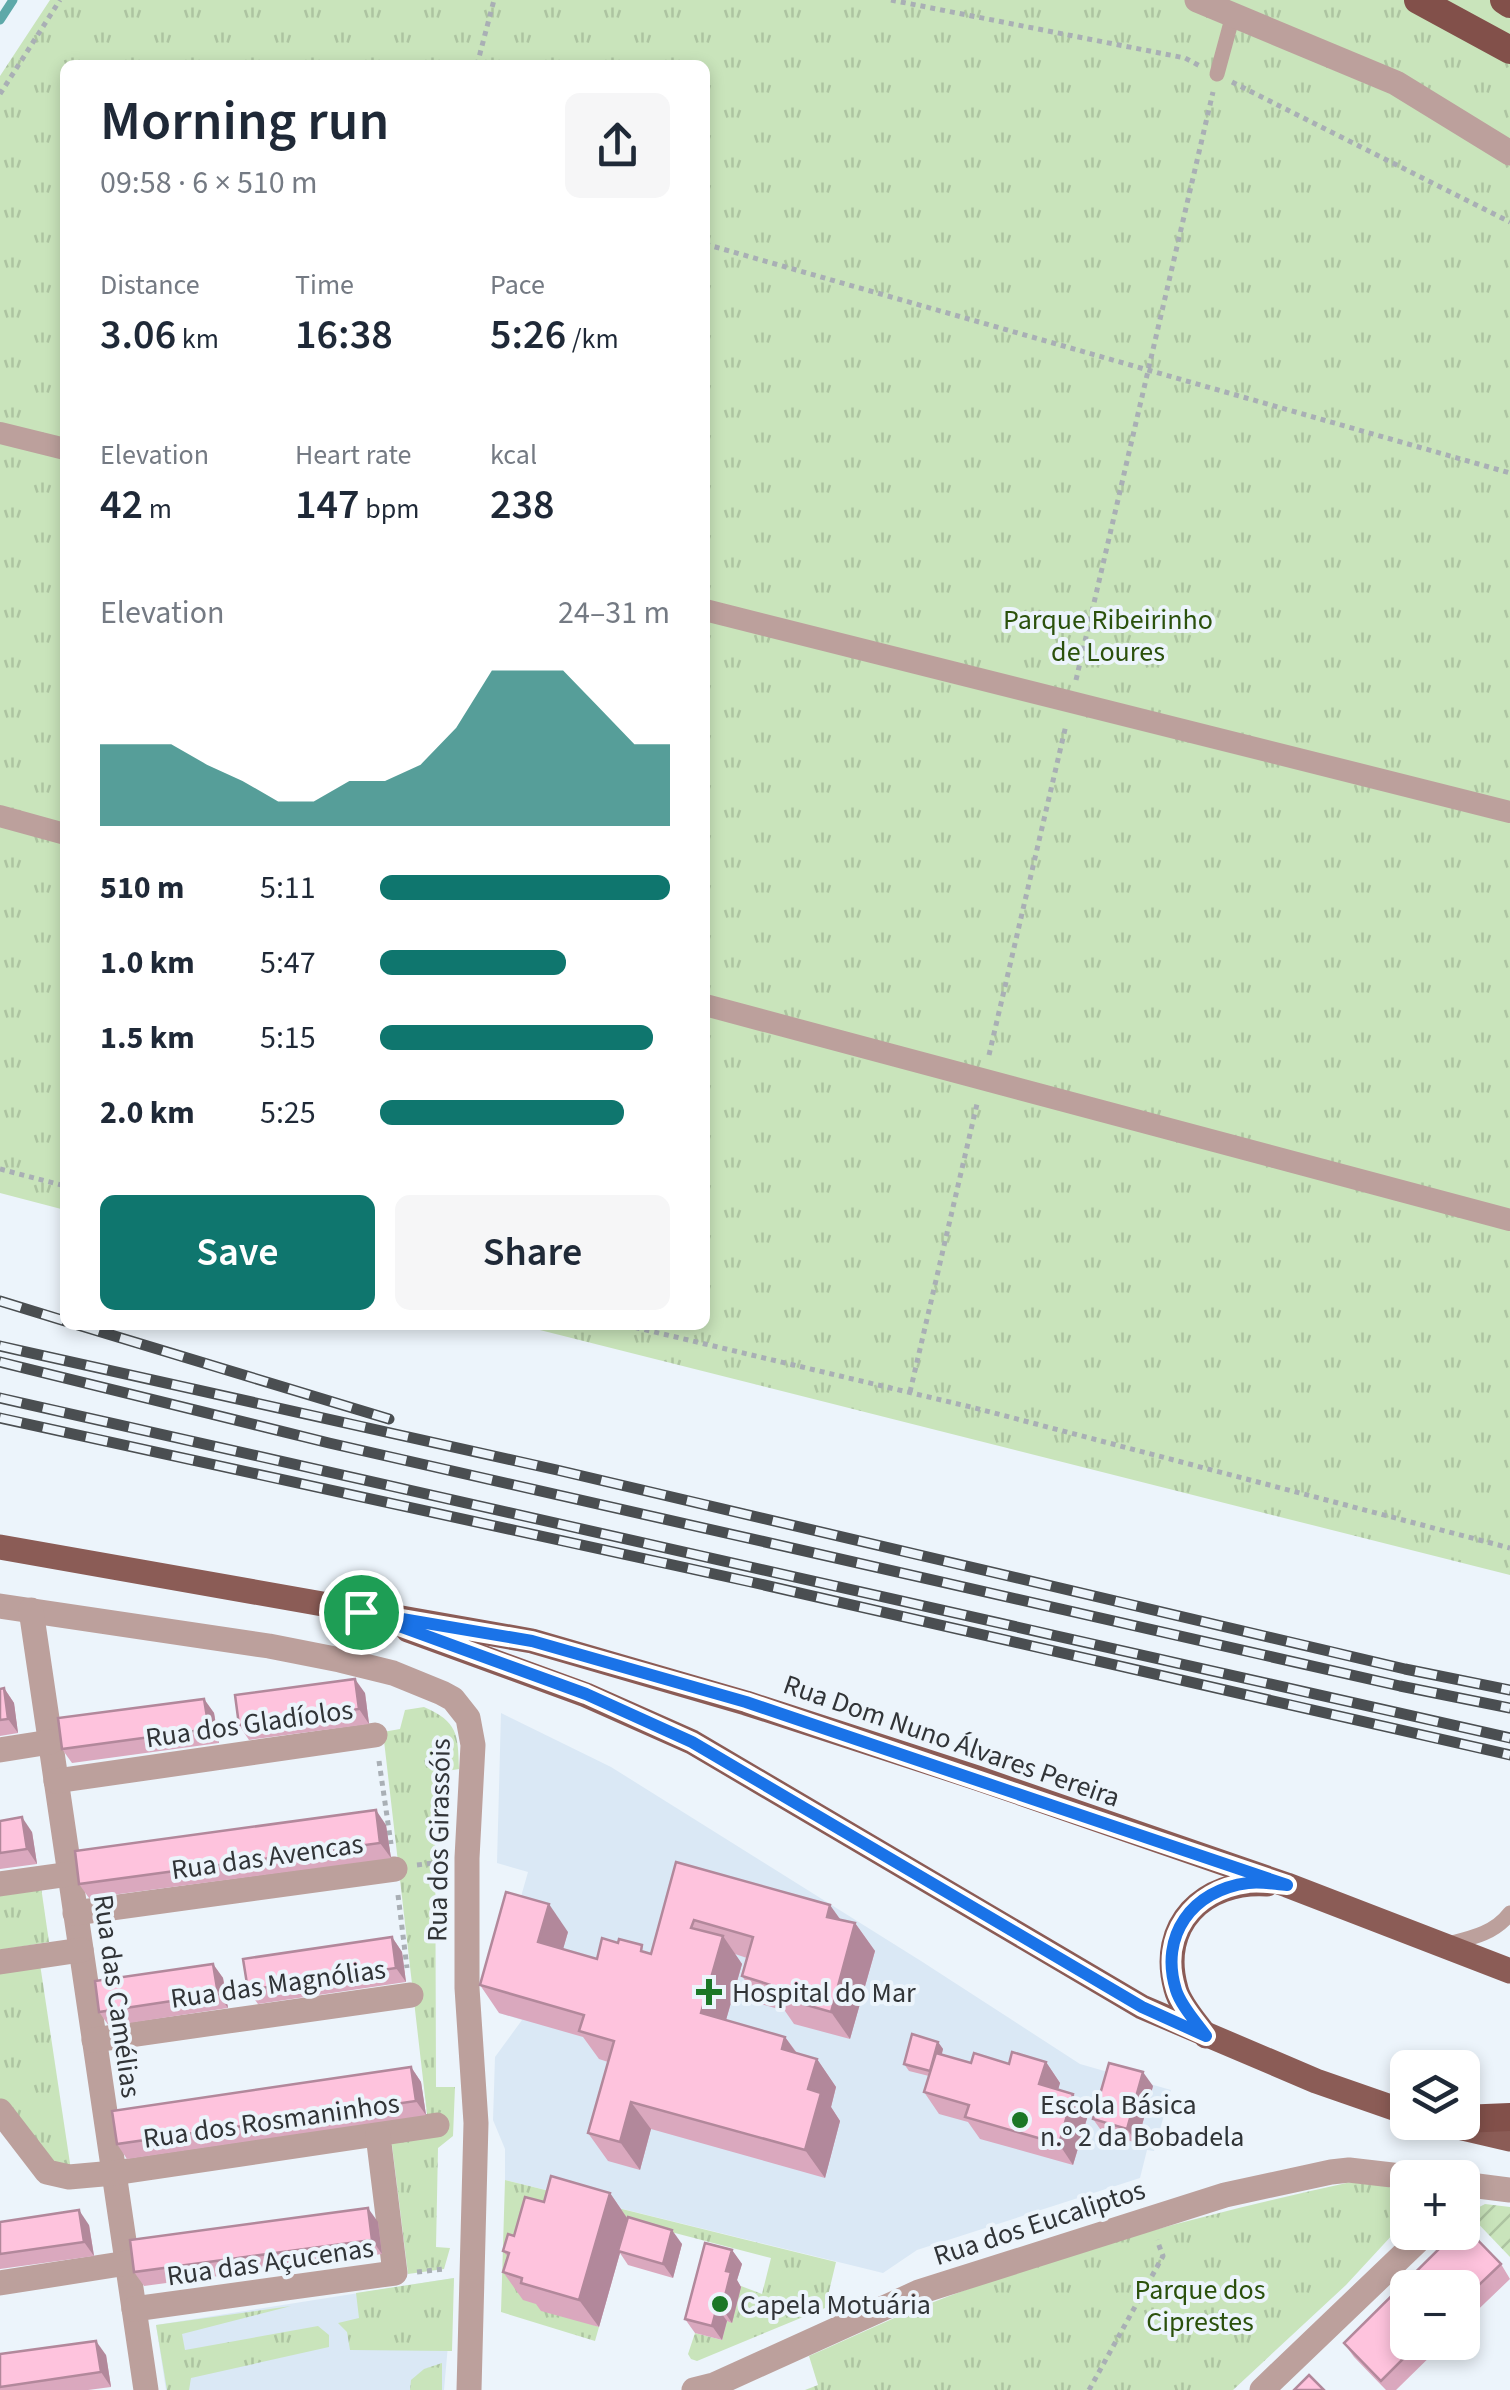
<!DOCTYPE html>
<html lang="en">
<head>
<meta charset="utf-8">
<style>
	:root { --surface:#fff; --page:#f6f6f7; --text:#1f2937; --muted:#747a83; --accent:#0f766e }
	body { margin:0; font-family:"Source Sans 3",sans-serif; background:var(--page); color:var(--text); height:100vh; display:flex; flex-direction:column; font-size:38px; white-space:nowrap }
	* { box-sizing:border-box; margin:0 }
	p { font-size:32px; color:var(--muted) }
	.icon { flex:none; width:55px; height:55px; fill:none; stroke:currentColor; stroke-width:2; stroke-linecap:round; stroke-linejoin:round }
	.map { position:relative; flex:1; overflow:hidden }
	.sheet { position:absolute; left:60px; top:60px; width:650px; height:1270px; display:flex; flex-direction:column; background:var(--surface); border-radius:15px; box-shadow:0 5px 15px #0003 }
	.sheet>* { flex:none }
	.controls { position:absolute; left:1390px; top:2050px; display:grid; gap:20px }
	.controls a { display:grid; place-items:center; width:90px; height:90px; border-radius:15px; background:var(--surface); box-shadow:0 5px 15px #0003; font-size:50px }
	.pin { position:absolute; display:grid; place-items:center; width:85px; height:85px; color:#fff; margin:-42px; border:5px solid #fff; border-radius:50%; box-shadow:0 2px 10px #0007 }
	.round { display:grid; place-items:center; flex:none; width:105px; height:105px; border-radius:15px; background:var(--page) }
	.overview { display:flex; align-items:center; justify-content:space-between; height:170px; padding:0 40px }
	h1 { font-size:55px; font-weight:600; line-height:75px }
	.figures { display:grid; grid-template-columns:repeat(3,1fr); gap:15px; height:170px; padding:10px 40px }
	.figures div { display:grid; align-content:center }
	.figures b { font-size:42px; font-weight:600 }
	.figures small { font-size:28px; font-weight:400 }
	.figures p { font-size:28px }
	.chart { height:280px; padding:20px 40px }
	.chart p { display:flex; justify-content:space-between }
	.chart svg { width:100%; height:180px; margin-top:10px; fill:var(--accent); opacity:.7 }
	.primary-button { display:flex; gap:20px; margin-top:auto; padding:20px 40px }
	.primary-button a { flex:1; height:115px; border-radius:15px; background:var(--accent); color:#fff; font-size:40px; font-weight:600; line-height:115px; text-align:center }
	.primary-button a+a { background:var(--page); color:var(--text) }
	ul { padding:0 40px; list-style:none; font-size:32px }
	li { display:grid; grid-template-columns:160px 120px 1fr; align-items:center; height:75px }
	li i { height:25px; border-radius:12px; background:var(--accent) }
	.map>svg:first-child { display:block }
	.built { fill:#dae8f5 }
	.grass { fill:url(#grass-tufts) }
	.garden { fill:url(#garden-furrows) }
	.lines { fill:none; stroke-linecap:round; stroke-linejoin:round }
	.stream { stroke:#5ea9a9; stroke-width:9 }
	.path { stroke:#a9afb5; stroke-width:5; stroke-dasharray:5 5; stroke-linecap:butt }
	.service { stroke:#bca09c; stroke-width:15 }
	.pedestrian { stroke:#bca09c; stroke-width:22 }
	.minor { stroke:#bca09c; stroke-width:25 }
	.primary { stroke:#8b5c56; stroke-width:25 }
	.trunk { stroke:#82504a; stroke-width:28 }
	.rail-casing { stroke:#4a4e51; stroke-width:11 }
	.rail { stroke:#ecf4fb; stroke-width:8; stroke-dasharray:22; stroke-linecap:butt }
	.wall { fill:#daa8be }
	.shaded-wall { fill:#b2889b }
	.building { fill:#fec3dd; stroke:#b2889b; stroke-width:2.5 }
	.route-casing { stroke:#fff; stroke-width:20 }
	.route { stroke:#1a73e8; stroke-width:12 }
	.poi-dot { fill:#1b7726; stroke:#ecf4fb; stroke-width:4 }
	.labels { text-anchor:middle; stroke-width:8; stroke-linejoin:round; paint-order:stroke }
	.park-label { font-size:28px; fill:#2b510c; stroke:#ecf4fb }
	.street-label { font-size:28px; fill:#313437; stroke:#ecf4fb }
	.poi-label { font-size:28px; fill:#313437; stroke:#ecf4fb; text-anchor:start }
</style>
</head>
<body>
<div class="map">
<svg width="1510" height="2390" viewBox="0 0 1510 2390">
	<defs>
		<pattern id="grass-tufts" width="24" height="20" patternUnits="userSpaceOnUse" patternTransform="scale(2.5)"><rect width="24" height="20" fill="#c9e4bb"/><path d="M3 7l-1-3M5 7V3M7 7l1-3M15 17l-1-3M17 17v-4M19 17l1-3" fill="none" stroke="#adc4a1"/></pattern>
		<pattern id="garden-furrows" width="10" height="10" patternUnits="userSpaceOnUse" patternTransform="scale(2.5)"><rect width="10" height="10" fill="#c9e4bb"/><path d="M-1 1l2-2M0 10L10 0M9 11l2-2" fill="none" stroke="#adc4a1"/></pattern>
	</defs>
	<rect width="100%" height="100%" fill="#ecf4fb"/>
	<!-- built -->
	<g class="built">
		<polygon points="501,1713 611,1767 921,1961 1080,2064 1171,2090 1154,2151 1147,2150 1140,2178 917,2250 883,2273 505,2180 505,2149 493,2120 495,2057 522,2020 499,2013 511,1971 501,1967 528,1872 497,1863"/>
		<polygon points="454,2278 444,2390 166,2390 156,2325"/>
	</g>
	<!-- grass -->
	<g class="grass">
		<polygon points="50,0 1510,0 1510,1575 520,1325 705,1325 705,65 65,65 65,1210 0,1193 0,76"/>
		<path d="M424,1707C458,1722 458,1734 459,1769L435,1773L436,2087H455L453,2136L438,2148L436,2247L450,2248L444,2269L408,2274L390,2129L427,2114L383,1732L400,1729L405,1710Z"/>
		<polygon points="41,1887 49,1942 0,1950 0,1892"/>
		<polygon points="40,1964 71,2170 51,2169 0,2107 0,1969"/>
		<polygon points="505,2180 836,2262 825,2308 697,2361 691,2359 688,2354 695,2333 722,2340 727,2321 732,2322 741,2286 762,2294 771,2258 629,2221 542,2306 599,2327 595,2341 501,2312"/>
		<path d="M1351,2182C1371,2184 1395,2183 1407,2200V2219L1346,2285L1233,2390H805L818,2385L809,2356C846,2340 883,2322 921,2307C1059,2252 1206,2214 1351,2182Z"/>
		<polygon points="454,2278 452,2351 350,2350 347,2332 338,2323 359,2318 356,2293"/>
		<polygon points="291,2306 182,2334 185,2350 318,2326 329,2335 329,2347 191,2378 189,2390 167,2390 156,2325"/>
		<polygon points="442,2363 442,2390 410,2390 411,2380 424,2369"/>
	</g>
	<!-- garden -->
	<polygon class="garden" points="1485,2204 1510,2207 1510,2257 1468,2213"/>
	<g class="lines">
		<!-- stream -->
		<polyline class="stream" points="0,20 13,0"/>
		<!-- path -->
		<g class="path">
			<polyline points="891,0 1185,58 1200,66"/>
			<polyline points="477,65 494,0"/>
			<polyline points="1232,82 1510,222"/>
			<polyline points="0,94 60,0"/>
			<polyline points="705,244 1510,473"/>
			<polyline points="1076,680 1213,92"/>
			<polyline points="989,1055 1066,725"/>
			<polyline points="0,1169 65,1186"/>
			<polyline points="625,1325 975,1408 1510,1548"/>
			<polyline points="910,1392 977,1104"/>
			<polyline points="379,1761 391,1844"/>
			<polyline points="417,1865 441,1862"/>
			<polyline points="398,1895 407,1968"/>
			<polyline points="417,2272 444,2269"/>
			<polyline points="1089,2390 1163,2256 1157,2240"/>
		</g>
		<!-- service -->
		<g class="service">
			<polyline points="1217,74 1233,15"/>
			<path d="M1448,1944C1472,1938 1495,1933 1510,1913"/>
		</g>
		<!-- pedestrian -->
		<g class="pedestrian">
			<polyline points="0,433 65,449"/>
			<polyline points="705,610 1510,812"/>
			<polyline points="0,816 65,834"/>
			<polyline points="705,1005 1510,1220"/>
		</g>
		<!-- minor -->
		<g class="minor">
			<polyline points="1197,0 1396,83 1510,153"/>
			<polyline points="0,1606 269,1646 340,1660 393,1673 442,1693 453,1699 468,1718 473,1745 467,1858 467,1988 476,2123 469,2390"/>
			<polyline points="31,1610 146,2390"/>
			<polyline points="0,1750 50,1742"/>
			<polyline points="56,1781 375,1735"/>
			<polyline points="0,1884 70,1874"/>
			<polyline points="75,1913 395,1869"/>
			<polyline points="0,1962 81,1950"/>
			<polyline points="94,2040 411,1995"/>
			<polyline points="0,2111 47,2172 69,2177 114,2173 437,2125"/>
			<polyline points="1462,2184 1510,2190"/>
			<polyline points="0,2283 127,2263"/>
			<polyline points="134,2309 395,2273 378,2135"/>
			<polyline points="694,2390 714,2385 919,2292 1225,2195 1331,2172 1349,2170 1418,2178"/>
			<polyline points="1262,2390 1427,2232"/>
		</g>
		<!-- primary -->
		<g class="primary">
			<polyline points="0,1547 532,1641 746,1703 977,1778 1287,1885 1510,1971"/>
			<polyline points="408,1630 586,1695 692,1742 1142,2007 1316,2081 1408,2113"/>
			<path d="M1206,2036C1196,2022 1180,2005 1176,1989C1158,1925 1204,1880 1267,1884"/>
			<polyline points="1437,2122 1510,2139"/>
		</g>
		<!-- trunk -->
		<g class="trunk">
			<polyline points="1418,0 1510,50"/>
			<polyline points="1504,0 1510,4"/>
			<polyline points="1462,2119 1510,2117"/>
		</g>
		<!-- rail casing -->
		<g class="rail-casing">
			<g id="rail">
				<polyline points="0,1301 65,1321"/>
				<polyline points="78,1325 389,1419"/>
				<polyline points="0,1346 557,1470 1405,1669 1510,1690"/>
				<polyline points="0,1362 329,1443 1400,1686 1510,1708"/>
				<polyline points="0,1398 1510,1738"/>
				<polyline points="0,1418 751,1582 1510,1755"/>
			</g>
		</g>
		<!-- rail -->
		<use href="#rail" class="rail"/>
	</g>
	<!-- wall -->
	<g class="wall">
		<polygon points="4,1688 14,1703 18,1733 0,1736 0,1689"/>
		<polygon points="365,1693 369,1724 249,1740 239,1725"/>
		<polygon points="204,1699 214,1713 219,1743 72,1763 62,1749"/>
		<polygon points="0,1821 32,1832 37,1864 0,1869"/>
		<polygon points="386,1825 391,1858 89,1898 79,1884"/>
		<polygon points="676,1862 840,1920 855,1923 875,1951 850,2039 794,2024 785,2011 761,2004 742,1976 747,1958 735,1954 742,1964 726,2020 785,2037 797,2053 817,2059 836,2087 831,2107 840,2121 825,2178 651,2129 640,2170 608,2161 588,2133 608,2062 599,2059 583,2037 499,2013 480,1985 568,1932 563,1949 597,1959 651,1954"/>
		<polygon points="392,1937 402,1952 406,1982 258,2004 248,1990"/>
		<polygon points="213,1964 223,1978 228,2008 109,2026 99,2012"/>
		<polygon points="938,2042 943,2049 942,2054 971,2063 1009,2064 1046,2062 1060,2083 1058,2089 1088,2115 1073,2165 980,2139 968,2122 939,2114 924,2092 929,2076 909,2071 904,2064"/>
		<polygon points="411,2067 421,2082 426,2115 127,2159 117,2144"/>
		<polygon points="1153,2086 1137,2143 1103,2133 1093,2119"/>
		<polygon points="610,2193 627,2218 682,2244 673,2278 628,2265 620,2253 599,2327 541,2311 536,2304 523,2300 503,2272 508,2257 503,2251 514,2236 544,2202"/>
		<polygon points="0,2222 89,2225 94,2256 0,2269"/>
		<polygon points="378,2222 382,2254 144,2286 134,2272"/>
		<polygon points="732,2250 742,2264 737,2280 741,2287 732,2323 727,2321 722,2340 695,2333 685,2319"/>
		<polygon points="1501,2264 1510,2279 1462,2325 1462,2288 1408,2342 1445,2342 1396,2390 1386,2390 1354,2357 1344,2343"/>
		<polygon points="0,2354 106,2355 111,2387 88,2390 0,2390"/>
	</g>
	<!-- shaded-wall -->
	<g class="shaded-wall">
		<polygon points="355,1679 365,1693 369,1724 359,1709"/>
		<polygon points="4,1688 14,1703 18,1733 8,1719"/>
		<polygon points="204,1699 214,1713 219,1743 209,1729"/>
		<polygon points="376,1810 386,1825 391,1858 380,1843"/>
		<polygon points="22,1817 32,1832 37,1864 27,1849"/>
		<polygon points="549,1904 568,1932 557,1970 538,1942"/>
		<polygon points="830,1905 850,1933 827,1917"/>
		<polygon points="855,1923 875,1951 850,2039 831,2012"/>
		<polygon points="723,1936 742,1964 720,2041 701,2013"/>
		<polygon points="392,1937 402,1952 406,1982 396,1968"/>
		<polygon points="213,1964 223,1978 228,2008 218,1994"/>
		<polygon points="785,2037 805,2065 782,2049"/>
		<polygon points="938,2042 943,2049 935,2078 930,2071"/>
		<polygon points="817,2059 836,2087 831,2107 840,2121 825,2178 805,2150 808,2089"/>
		<polygon points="1046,2062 1060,2083 1054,2105 1039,2084"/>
		<polygon points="411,2067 421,2082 426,2115 416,2101"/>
		<polygon points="1143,2072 1153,2086 1137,2143 1127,2129"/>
		<polygon points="1073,2094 1088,2115 1073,2165 1059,2144"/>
		<polygon points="631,2102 651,2129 640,2170 620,2142"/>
		<polygon points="610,2193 629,2221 599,2327 579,2300"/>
		<polygon points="368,2208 378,2222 382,2254 372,2240"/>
		<polygon points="79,2210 89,2225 94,2256 84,2242"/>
		<polygon points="672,2230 682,2244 673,2278 663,2264"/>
		<polygon points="732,2250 742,2264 737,2280 741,2287 732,2323 722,2308 726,2271"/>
		<polygon points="717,2307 727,2321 722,2340 712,2326"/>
		<polygon points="96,2341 106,2355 111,2387 101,2372"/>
	</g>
	<!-- building -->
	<g class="building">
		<polygon points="355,1679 359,1709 239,1725 235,1695"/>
		<polygon points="4,1688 8,1719 0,1720 0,1689"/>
		<polygon points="204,1699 209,1729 62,1749 58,1718"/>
		<polygon points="376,1810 380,1843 79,1884 75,1851"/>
		<polygon points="22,1817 27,1849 0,1853 0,1821"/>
		<polygon points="676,1862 830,1905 827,1917 855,1923 831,2012 775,1996 777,1987 742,1976 753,1937 694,1920 691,1928 723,1936 701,2013 785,2037 782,2049 817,2059 808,2089 821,2093 805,2150 631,2102 620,2142 588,2133 614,2041 579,2031 584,2015 480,1985 506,1892 549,1904 538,1942 597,1959 602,1938 618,1943 619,1939 642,1945 641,1951 651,1954"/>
		<polygon points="392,1937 396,1968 248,1990 243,1959"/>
		<polygon points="213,1964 218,1994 99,2012 95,1981"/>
		<polygon points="912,2034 938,2042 930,2071 904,2064"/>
		<polygon points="1012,2052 1046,2062 1039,2084 1073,2094 1059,2144 965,2117 969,2105 924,2092 936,2053 971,2063 974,2053 1009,2064"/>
		<polygon points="1109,2063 1143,2072 1127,2129 1093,2119"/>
		<polygon points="411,2067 416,2101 117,2144 112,2111"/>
		<polygon points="551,2176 610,2193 579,2300 521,2283 522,2278 503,2272 509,2253 503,2251 508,2234 514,2236 525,2197 544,2202"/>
		<polygon points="368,2208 372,2240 134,2272 130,2240"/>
		<polygon points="79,2210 84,2242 0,2254 0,2222"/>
		<polygon points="628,2217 672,2230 663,2264 618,2251"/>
		<polygon points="1463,2225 1501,2264 1462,2301 1462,2288 1408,2288 1408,2342 1420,2342 1381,2381 1344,2343 1456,2232 1462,2232"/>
		<polygon points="705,2243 732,2250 726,2271 731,2272 722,2308 717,2307 712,2326 685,2319"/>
		<polygon points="96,2341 101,2372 0,2387 0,2354"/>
		<polygon points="1309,2375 1324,2390 1294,2390"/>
	</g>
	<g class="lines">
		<!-- route casing -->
		<g class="route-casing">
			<path id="route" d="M361,1612L532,1641L746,1702L1287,1885C1274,1884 1260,1881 1248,1883C1192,1890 1159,1936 1176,1990C1181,2006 1197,2023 1206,2036L1142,2007L692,1742L586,1694Z"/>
		</g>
		<!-- route -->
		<use href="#route" class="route"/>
	</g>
	<!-- markers -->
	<g class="poi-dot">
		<path d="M704 1977h10v10h10v10h-10v10h-10v-10h-10v-10h10z"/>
		<circle cx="1020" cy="2120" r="10"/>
		<circle cx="720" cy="2304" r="10"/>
	</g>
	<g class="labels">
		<!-- park labels -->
		<g class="park-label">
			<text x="1108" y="629">Parque Ribeirinho<tspan x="1108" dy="32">de Loures</tspan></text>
			<text x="1200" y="2299">Parque dos<tspan x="1200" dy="32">Ciprestes</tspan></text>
		</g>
		<!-- street labels -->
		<g class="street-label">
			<text transform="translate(249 1723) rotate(-8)" y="10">Rua dos Gladíolos</text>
			<text transform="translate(952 1740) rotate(19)" y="10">Rua Dom Nuno Álvares Pereira</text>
			<text transform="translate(438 1840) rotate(-89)" y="10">Rua dos Girassóis</text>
			<text transform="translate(267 1856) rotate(-8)" y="10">Rua das Avencas</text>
			<text transform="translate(278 1983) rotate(-8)" y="10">Rua das Magnólias</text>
			<text transform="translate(118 1996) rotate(82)" y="10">Rua das Camélias</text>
			<text transform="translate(271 2120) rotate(-8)" y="10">Rua dos Rosmaninhos</text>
			<text transform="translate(1039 2222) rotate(-18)" y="10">Rua dos Eucaliptos</text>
			<text transform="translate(270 2261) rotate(-8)" y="10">Rua das Açucenas</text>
		</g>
		<!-- poi labels -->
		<g class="poi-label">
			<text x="732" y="2002">Hospital do Mar</text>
			<text x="1040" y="2114">Escola Básica<tspan x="1040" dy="32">n.º 2 da Bobadela</tspan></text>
			<text x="740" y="2314">Capela Motuária</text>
		</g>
	</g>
</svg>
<div class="controls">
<a><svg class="icon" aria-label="layers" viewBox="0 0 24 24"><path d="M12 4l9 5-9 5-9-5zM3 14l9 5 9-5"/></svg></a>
<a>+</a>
<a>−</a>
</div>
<div class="pin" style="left:361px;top:1612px;background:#1e9e55"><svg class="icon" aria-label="arrive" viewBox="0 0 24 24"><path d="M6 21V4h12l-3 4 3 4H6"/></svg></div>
<section class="sheet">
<div class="overview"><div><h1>Morning run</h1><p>09:58 · 6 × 510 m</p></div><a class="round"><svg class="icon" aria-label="share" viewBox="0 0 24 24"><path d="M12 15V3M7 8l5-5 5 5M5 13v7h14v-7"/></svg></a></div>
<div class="figures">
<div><p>Distance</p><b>3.06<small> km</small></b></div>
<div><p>Time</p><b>16:38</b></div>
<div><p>Pace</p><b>5:26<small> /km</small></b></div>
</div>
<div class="figures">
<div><p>Elevation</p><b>42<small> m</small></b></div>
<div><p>Heart rate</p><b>147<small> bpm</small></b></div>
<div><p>kcal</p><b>238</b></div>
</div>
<div class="chart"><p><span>Elevation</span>24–31 m</p>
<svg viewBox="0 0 160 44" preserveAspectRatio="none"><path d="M0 44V24L10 24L20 24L30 29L40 33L50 38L60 38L70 33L80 33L90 29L100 20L110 6L120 6L130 6L140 15L150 24L160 24V44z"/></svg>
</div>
<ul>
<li><b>510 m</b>5:11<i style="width:100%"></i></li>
<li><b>1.0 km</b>5:47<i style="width:64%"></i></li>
<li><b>1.5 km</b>5:15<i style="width:94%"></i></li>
<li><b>2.0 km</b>5:25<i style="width:84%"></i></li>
</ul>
<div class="primary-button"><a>Save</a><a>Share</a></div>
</section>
</div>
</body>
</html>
